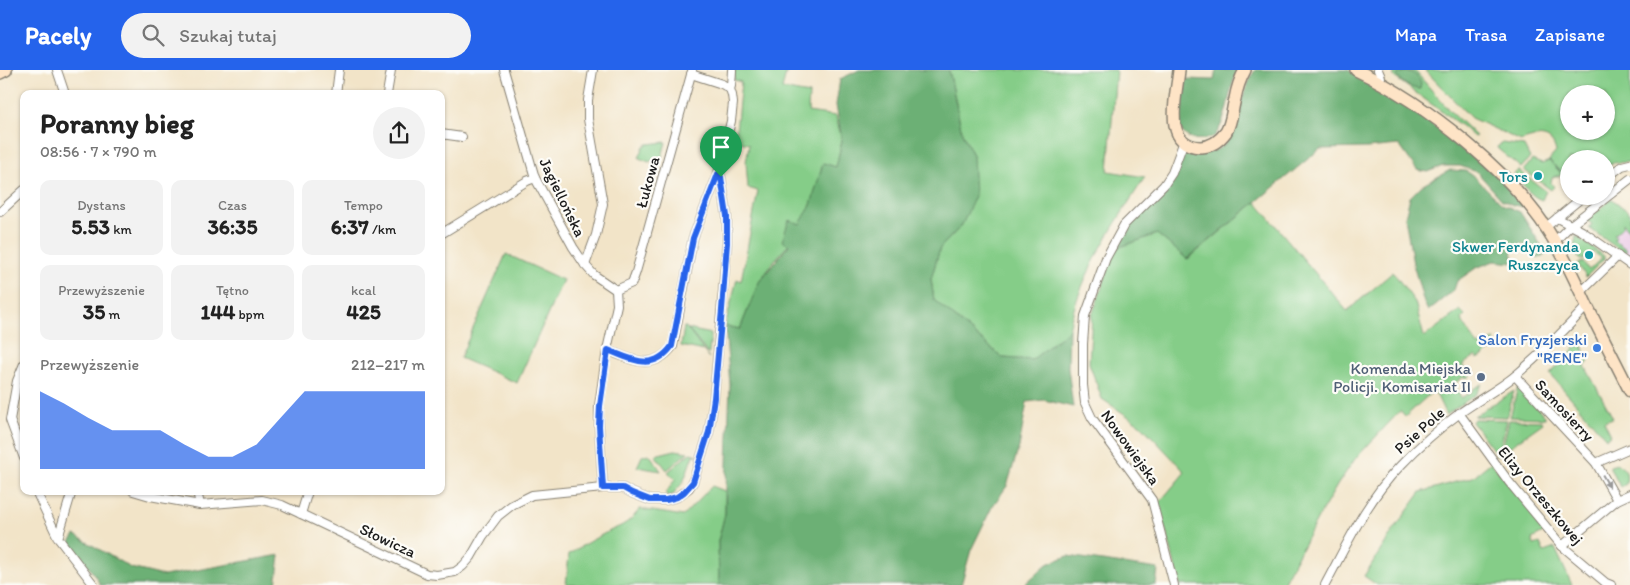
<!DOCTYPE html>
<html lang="pl">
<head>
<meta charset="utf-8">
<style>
	:root { --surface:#fff; --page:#f2f2f2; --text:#222; --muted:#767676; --accent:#2563eb }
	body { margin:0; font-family:Itim,sans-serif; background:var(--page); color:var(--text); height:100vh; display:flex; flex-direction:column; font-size:19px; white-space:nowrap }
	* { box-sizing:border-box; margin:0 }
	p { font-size:16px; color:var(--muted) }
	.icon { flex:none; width:28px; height:28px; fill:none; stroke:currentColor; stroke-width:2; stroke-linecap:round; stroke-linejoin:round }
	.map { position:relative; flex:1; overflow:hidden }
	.sheet { position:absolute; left:20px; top:20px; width:425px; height:405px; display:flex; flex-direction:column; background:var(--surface); border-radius:10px; box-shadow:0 1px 4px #0004 }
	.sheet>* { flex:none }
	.buttons { position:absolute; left:1560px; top:15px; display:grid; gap:10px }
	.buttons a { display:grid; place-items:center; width:55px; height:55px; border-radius:50%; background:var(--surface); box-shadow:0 1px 4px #0004; font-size:25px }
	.pin { position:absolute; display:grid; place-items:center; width:42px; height:42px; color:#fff; margin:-51px -21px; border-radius:50% 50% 50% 0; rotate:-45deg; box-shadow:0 0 5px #0007 }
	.pin .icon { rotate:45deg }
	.round { display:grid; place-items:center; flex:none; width:52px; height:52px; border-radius:26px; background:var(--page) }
	.head { display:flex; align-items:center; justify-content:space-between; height:85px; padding:0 20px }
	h1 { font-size:28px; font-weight:700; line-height:38px }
	.figures { display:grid; grid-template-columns:repeat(3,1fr); gap:8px; height:85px; padding:5px 20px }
	.figures div { display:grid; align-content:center; border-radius:10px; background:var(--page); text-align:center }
	.figures b { font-size:21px; font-weight:700 }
	.figures small { font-size:14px; font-weight:400 }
	.figures p { font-size:14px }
	.chart { height:140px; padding:10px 20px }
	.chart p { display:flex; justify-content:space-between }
	.chart svg { width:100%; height:90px; margin-top:5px; fill:var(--accent); opacity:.7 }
	header { display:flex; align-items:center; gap:30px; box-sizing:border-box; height:70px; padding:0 25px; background:var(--accent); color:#fff }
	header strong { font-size:24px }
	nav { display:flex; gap:28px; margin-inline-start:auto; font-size:18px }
	.search { width:350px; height:45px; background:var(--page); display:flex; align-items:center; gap:12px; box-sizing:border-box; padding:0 18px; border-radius:28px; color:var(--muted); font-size:19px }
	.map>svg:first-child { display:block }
	.built { fill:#edd0e8 }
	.green { fill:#85cd88; stroke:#507452; fill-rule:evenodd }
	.forest { fill:#6cb074; stroke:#446648 }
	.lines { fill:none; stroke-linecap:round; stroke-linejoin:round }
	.street-casing { stroke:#878072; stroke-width:10 }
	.secondary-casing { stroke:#878072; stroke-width:14 }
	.street { stroke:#fff; stroke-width:8 }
	.secondary { stroke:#fee4c6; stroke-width:11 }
	.oneway { fill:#999 }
	.route-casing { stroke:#fff; stroke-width:10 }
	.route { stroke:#2563eb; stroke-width:6 }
	.culture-dot { fill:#0f9aa8; stroke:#fdfcf7; stroke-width:2 }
	.shop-dot { fill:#3f7fe0; stroke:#fdfcf7; stroke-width:2 }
	.service-dot { fill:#5c6f8a; stroke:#fdfcf7; stroke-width:2 }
	.labels { text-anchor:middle; stroke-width:4.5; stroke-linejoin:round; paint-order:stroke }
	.culture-label { font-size:16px; fill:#0d838f; stroke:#fdfcf7; text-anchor:end }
	.street-label { font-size:16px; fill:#1c1c1c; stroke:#fdfcf7 }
	.shop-label { font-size:16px; fill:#366cbe; stroke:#fdfcf7; text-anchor:end }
	.service-label { font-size:16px; fill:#4e5e75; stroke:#fdfcf7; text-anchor:end }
</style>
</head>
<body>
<header>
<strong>Pacely</strong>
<div class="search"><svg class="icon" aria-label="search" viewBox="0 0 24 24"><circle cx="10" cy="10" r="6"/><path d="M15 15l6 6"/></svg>Szukaj tutaj</div>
<nav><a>Mapa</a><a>Trasa</a><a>Zapisane</a></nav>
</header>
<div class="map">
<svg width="1630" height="515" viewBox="0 0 1630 515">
	<rect width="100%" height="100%" fill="#fdfcf7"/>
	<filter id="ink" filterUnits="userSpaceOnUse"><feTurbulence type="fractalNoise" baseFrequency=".02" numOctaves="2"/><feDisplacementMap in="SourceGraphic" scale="10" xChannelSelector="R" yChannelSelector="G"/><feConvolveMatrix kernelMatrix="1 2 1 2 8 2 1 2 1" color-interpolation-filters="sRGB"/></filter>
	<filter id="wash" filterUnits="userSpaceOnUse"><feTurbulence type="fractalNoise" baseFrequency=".0096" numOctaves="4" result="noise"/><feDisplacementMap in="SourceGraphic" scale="20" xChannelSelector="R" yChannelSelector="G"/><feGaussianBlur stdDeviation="1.12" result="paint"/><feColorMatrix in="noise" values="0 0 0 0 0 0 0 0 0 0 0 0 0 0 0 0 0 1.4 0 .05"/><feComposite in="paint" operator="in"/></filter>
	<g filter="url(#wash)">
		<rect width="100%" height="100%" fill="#f2e4c8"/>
		<!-- built -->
		<polygon class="built" points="1612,129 1630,143 1630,187 1589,158"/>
		<!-- green -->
		<g class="green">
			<path d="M734,0H787L782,19L809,24L808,42L836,46L842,71L836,97L823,93C817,114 814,137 800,154L789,151V174L774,191L759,212L740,259L725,256L737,209L741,211L758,121L748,118L746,92L749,74L735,71L741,12L734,10Z"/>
			<path d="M949,0H1116L1108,101L1145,107C1115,154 1079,205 1069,260L1032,290L1003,288L934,230L931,209L940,178L962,155L973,85L962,63Z"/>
			<path d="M1425,0H1630V92L1612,93L1606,99V89H1569V102L1565,106L1549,90L1556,82C1552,62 1536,65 1521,71L1471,48ZM1569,24H1606V61H1569Z"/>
			<polygon points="1398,1 1415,1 1449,40 1476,66 1474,67 1463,57 1394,7 1394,3"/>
			<polygon points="666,72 662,87 658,87 649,92 639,88 644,76 648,74"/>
			<polygon points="1502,73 1524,76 1530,88 1521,98 1498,79 1497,77"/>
			<polygon points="1532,90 1542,94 1549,91 1562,104 1560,106 1555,106 1552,108 1551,113 1554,117 1551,120 1524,100"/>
			<path d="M1518,100L1546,121L1542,130C1531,127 1522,113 1514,104Z"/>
			<polygon points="1612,129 1630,143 1630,161 1625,157 1623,153 1623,156 1614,165 1616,167 1614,170 1627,180 1624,183 1589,158 1592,154 1586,150"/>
			<polygon points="1256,132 1347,241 1393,202 1415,232 1424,267 1460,240 1465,245 1461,249 1478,276 1485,272 1487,274 1494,269 1495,278 1478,289 1476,286 1462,295 1470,306 1466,308 1465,306 1453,314 1461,328 1473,321 1473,319 1482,314 1476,324 1446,345 1434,320 1405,347 1400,341 1355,389 1338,414 1318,448 1282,515 1180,515 1170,475 1158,434 1185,402 1141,355 1102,329 1089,293 1092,245 1112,189 1117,178 1157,164 1188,189"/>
			<polygon points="1576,166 1604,186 1604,189 1586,207 1578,194 1583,192 1589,200 1602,188 1593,182 1585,189 1580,190 1574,180"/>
			<polygon points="506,184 563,210 517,313 460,288"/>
			<polygon points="684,257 686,257 709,288 704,281 681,276"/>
			<polygon points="688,259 711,264 709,282 708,284"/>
			<polygon points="1581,272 1589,292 1585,296 1613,348 1604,351 1611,365 1606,368 1550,304"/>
			<polygon points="1518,317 1545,346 1545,348 1510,347"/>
			<polygon points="1514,321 1507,347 1474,346"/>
			<polygon points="1474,349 1507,350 1498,386 1472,352"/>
			<polygon points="1509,350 1542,351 1543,353 1501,383"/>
			<polygon points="675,380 688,382 667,400 655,385"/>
			<polygon points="690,383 698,385 693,385 683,413 676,420 674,424 667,427 666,423 675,409 668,402"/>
			<polygon points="648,384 650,385 661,401 637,397 642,386"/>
			<polygon points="1491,392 1547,461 1532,469 1534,475 1540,473 1544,482 1555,478 1572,515 1377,515 1364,506 1395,458 1421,422 1473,407"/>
			<path d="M1617,394C1626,399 1628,403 1626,414L1621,417L1610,399V396Z"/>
			<path d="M712,416L725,421V444L718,471L719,515H566L569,484C579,478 589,471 600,466C619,455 625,458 640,439L683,446Z"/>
		</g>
		<!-- forest -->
		<g class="forest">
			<polygon points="859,0 949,0 962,63 973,85 975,126 962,155 940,178 931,209 934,230 1003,288 1032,290 1069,260 1068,298 1073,337 1044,330 1027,332 1019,377 1007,416 992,437 971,480 961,515 719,515 718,471 725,444 730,315 725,256 740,259 759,212 789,175 782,171 789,150 800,154 811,135 823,93 836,97 842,71 836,35 840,9"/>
			<path d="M1216,0H1238C1227,22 1229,48 1214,67C1196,71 1188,72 1178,56L1185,9L1214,10Z"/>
			<path d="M1255,0H1348L1420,45L1486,95L1526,137L1513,135L1502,130L1477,102L1460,96H1443L1427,102L1417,100L1399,75L1367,78L1320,79L1187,189L1157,164L1117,178L1130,156L1176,106L1180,89L1183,83C1193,82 1204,85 1214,81C1236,72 1236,48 1242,29C1246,19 1249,9 1255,0Z"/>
			<path d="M1405,2C1414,2 1418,5 1421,14L1420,19C1412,19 1401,13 1397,6L1398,4Z"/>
			<polygon points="1450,100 1466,101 1475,107 1502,134 1520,142 1546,183 1538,189 1523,173 1512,180 1514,193 1494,191 1476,198 1457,211 1454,220 1428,241 1424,233 1413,194 1405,147 1410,127 1421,116"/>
			<polygon points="75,465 131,498 164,506 280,485 276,515 100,515 96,507 70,472"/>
			<polygon points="1068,486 1158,499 1156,515 1024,515 1047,494"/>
		</g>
	</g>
	<g filter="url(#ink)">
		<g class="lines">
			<!-- street casing -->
			<g class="street-casing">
				<g id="street">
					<polyline points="57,0 65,24"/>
					<polyline points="504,0 535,108 573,177 585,195 594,205 616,220"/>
					<polyline points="1378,0 1381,7 1379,11"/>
					<polyline points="730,19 731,16 732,0"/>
					<polyline points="336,24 339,0"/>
					<polyline points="387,24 391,0"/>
					<polyline points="441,64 462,67"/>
					<polyline points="1606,108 1622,96 1630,94"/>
					<polyline points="0,142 24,120"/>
					<polyline points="1557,148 1582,161 1630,195"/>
					<polyline points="1546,157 1584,126"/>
					<polyline points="441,164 527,111 535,108"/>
					<polyline points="1555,171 1571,155 1630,109"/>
					<polyline points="585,195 596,165 603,134 588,49 588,30 593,0"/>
					<polyline points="616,220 632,213 636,202 692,1"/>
					<polyline points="1581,222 1618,186"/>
					<path d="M607,280C632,290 653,302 673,276L693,168L718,104L731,51L733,33L732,25L730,19L722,14L691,4"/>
					<polyline points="24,294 17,311 10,350 24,388"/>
					<polyline points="1515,306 1596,393 1617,430"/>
					<polyline points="1459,343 1509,412 1562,476 1606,513 1611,515"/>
					<polyline points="1596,393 1630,378"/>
					<polyline points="603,418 599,356 599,336 607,280 617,235 616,220"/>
					<polyline points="36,421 58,468 94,515"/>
					<polyline points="133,421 150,426 200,435 262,430 282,435 427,504 437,505 455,502 463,496 471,487 483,466 498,446 512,435 532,425 603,418 623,418 632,423 650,430 666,430 677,427 689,418 693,412 709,362 714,328 727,173 727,146 721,107 718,104"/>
					<polyline points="197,421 200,435"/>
					<polyline points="301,444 308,421"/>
					<polyline points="58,468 72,421"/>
					<polyline points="1562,476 1617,430 1630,424"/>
					<polyline points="1174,515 1152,430 1092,348 1085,333 1083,315 1083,274 1085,246 1106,188 1124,155 1164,115 1172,103 1184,71"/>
					<path d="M1325,515C1347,474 1367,430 1400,396C1418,377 1438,359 1460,343C1478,330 1499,319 1516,305C1541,284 1565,260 1587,236"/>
				</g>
			</g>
			<!-- secondary casing -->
			<g class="secondary-casing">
				<g id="secondary">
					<path d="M1179,0C1177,24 1161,75 1200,77C1211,77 1220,70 1226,62C1232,52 1232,39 1235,29C1237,18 1240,9 1245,0"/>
					<path d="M1356,0C1425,33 1516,104 1555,172C1567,192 1577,214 1587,236C1601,264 1616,293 1630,321"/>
					<polyline points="0,3 6,0"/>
				</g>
			</g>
			<!-- street -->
			<use href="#street" class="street"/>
			<!-- secondary -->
			<use href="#secondary" class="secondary"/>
		</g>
		<!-- one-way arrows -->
		<defs><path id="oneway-solid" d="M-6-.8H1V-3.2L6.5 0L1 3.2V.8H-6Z" transform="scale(1.25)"/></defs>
		<use class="oneway" href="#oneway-solid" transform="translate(1606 411) rotate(60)"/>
	</g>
	<g class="lines" filter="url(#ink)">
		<!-- route casing -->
		<g class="route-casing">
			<path id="route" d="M718,104L721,107L727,146V173L722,240L714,328L709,362L693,412L684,422L677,427L666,430H650L632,423L623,418H603L599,356L600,336L608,280C633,290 653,302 672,276L693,168Z"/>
		</g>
		<!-- route -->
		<use href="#route" class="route"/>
	</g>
	<!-- markers -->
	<g class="culture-dot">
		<circle cx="1538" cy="106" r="5"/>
		<circle cx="1589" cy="185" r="5"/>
	</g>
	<circle class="shop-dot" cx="1597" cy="278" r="5"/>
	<circle class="service-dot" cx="1481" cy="307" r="5"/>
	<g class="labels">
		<!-- culture labels -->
		<g class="culture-label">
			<text x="1528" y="112">Tors</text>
			<text x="1579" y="182">Skwer Ferdynanda<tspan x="1579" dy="18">Ruszczyca</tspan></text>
		</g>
		<!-- street labels -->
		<g class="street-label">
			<text transform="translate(647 112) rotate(-75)" y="6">Łukowa</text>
			<text transform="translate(563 127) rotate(64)" y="6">Jagiellońska</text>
			<text transform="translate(1565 340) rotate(47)" y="6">Samosierry</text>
			<text transform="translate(1419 360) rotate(-42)" y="6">Psie Pole</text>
			<text transform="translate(1131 377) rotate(54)" y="6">Nowowiejska</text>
			<text transform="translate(1541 425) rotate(50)" y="6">Elizy Orzeszkowej</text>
			<text transform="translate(388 470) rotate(25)" y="6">Słowicza</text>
		</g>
		<!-- shop labels -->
		<g class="shop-label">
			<text x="1587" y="275">Salon Fryzjerski<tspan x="1587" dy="18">"RENE"</tspan></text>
		</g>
		<!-- service labels -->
		<g class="service-label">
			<text x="1471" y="304">Komenda Miejska<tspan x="1471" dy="18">Policji. Komisariat II</tspan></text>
		</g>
	</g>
</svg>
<div class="buttons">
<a>+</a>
<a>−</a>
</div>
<div class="pin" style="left:721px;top:107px;background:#1e9e55"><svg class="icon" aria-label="arrive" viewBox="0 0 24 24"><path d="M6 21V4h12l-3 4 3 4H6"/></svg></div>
<section class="sheet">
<div class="head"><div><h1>Poranny bieg</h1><p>08:56 · 7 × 790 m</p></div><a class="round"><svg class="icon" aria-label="share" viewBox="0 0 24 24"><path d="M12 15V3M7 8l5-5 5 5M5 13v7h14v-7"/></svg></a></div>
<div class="figures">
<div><p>Dystans</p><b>5.53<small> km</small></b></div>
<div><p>Czas</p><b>36:35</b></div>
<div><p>Tempo</p><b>6:37<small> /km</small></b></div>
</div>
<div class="figures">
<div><p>Przewyższenie</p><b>35<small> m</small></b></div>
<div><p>Tętno</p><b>144<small> bpm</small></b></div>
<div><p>kcal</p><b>425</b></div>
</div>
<div class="chart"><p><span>Przewyższenie</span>212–217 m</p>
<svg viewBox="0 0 160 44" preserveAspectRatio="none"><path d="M0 44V6L10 12L20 19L30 25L40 25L50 25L60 32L70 38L80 38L90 32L100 19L110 6L120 6L130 6L140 6L150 6L160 6V44z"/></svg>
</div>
</section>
</div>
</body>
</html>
